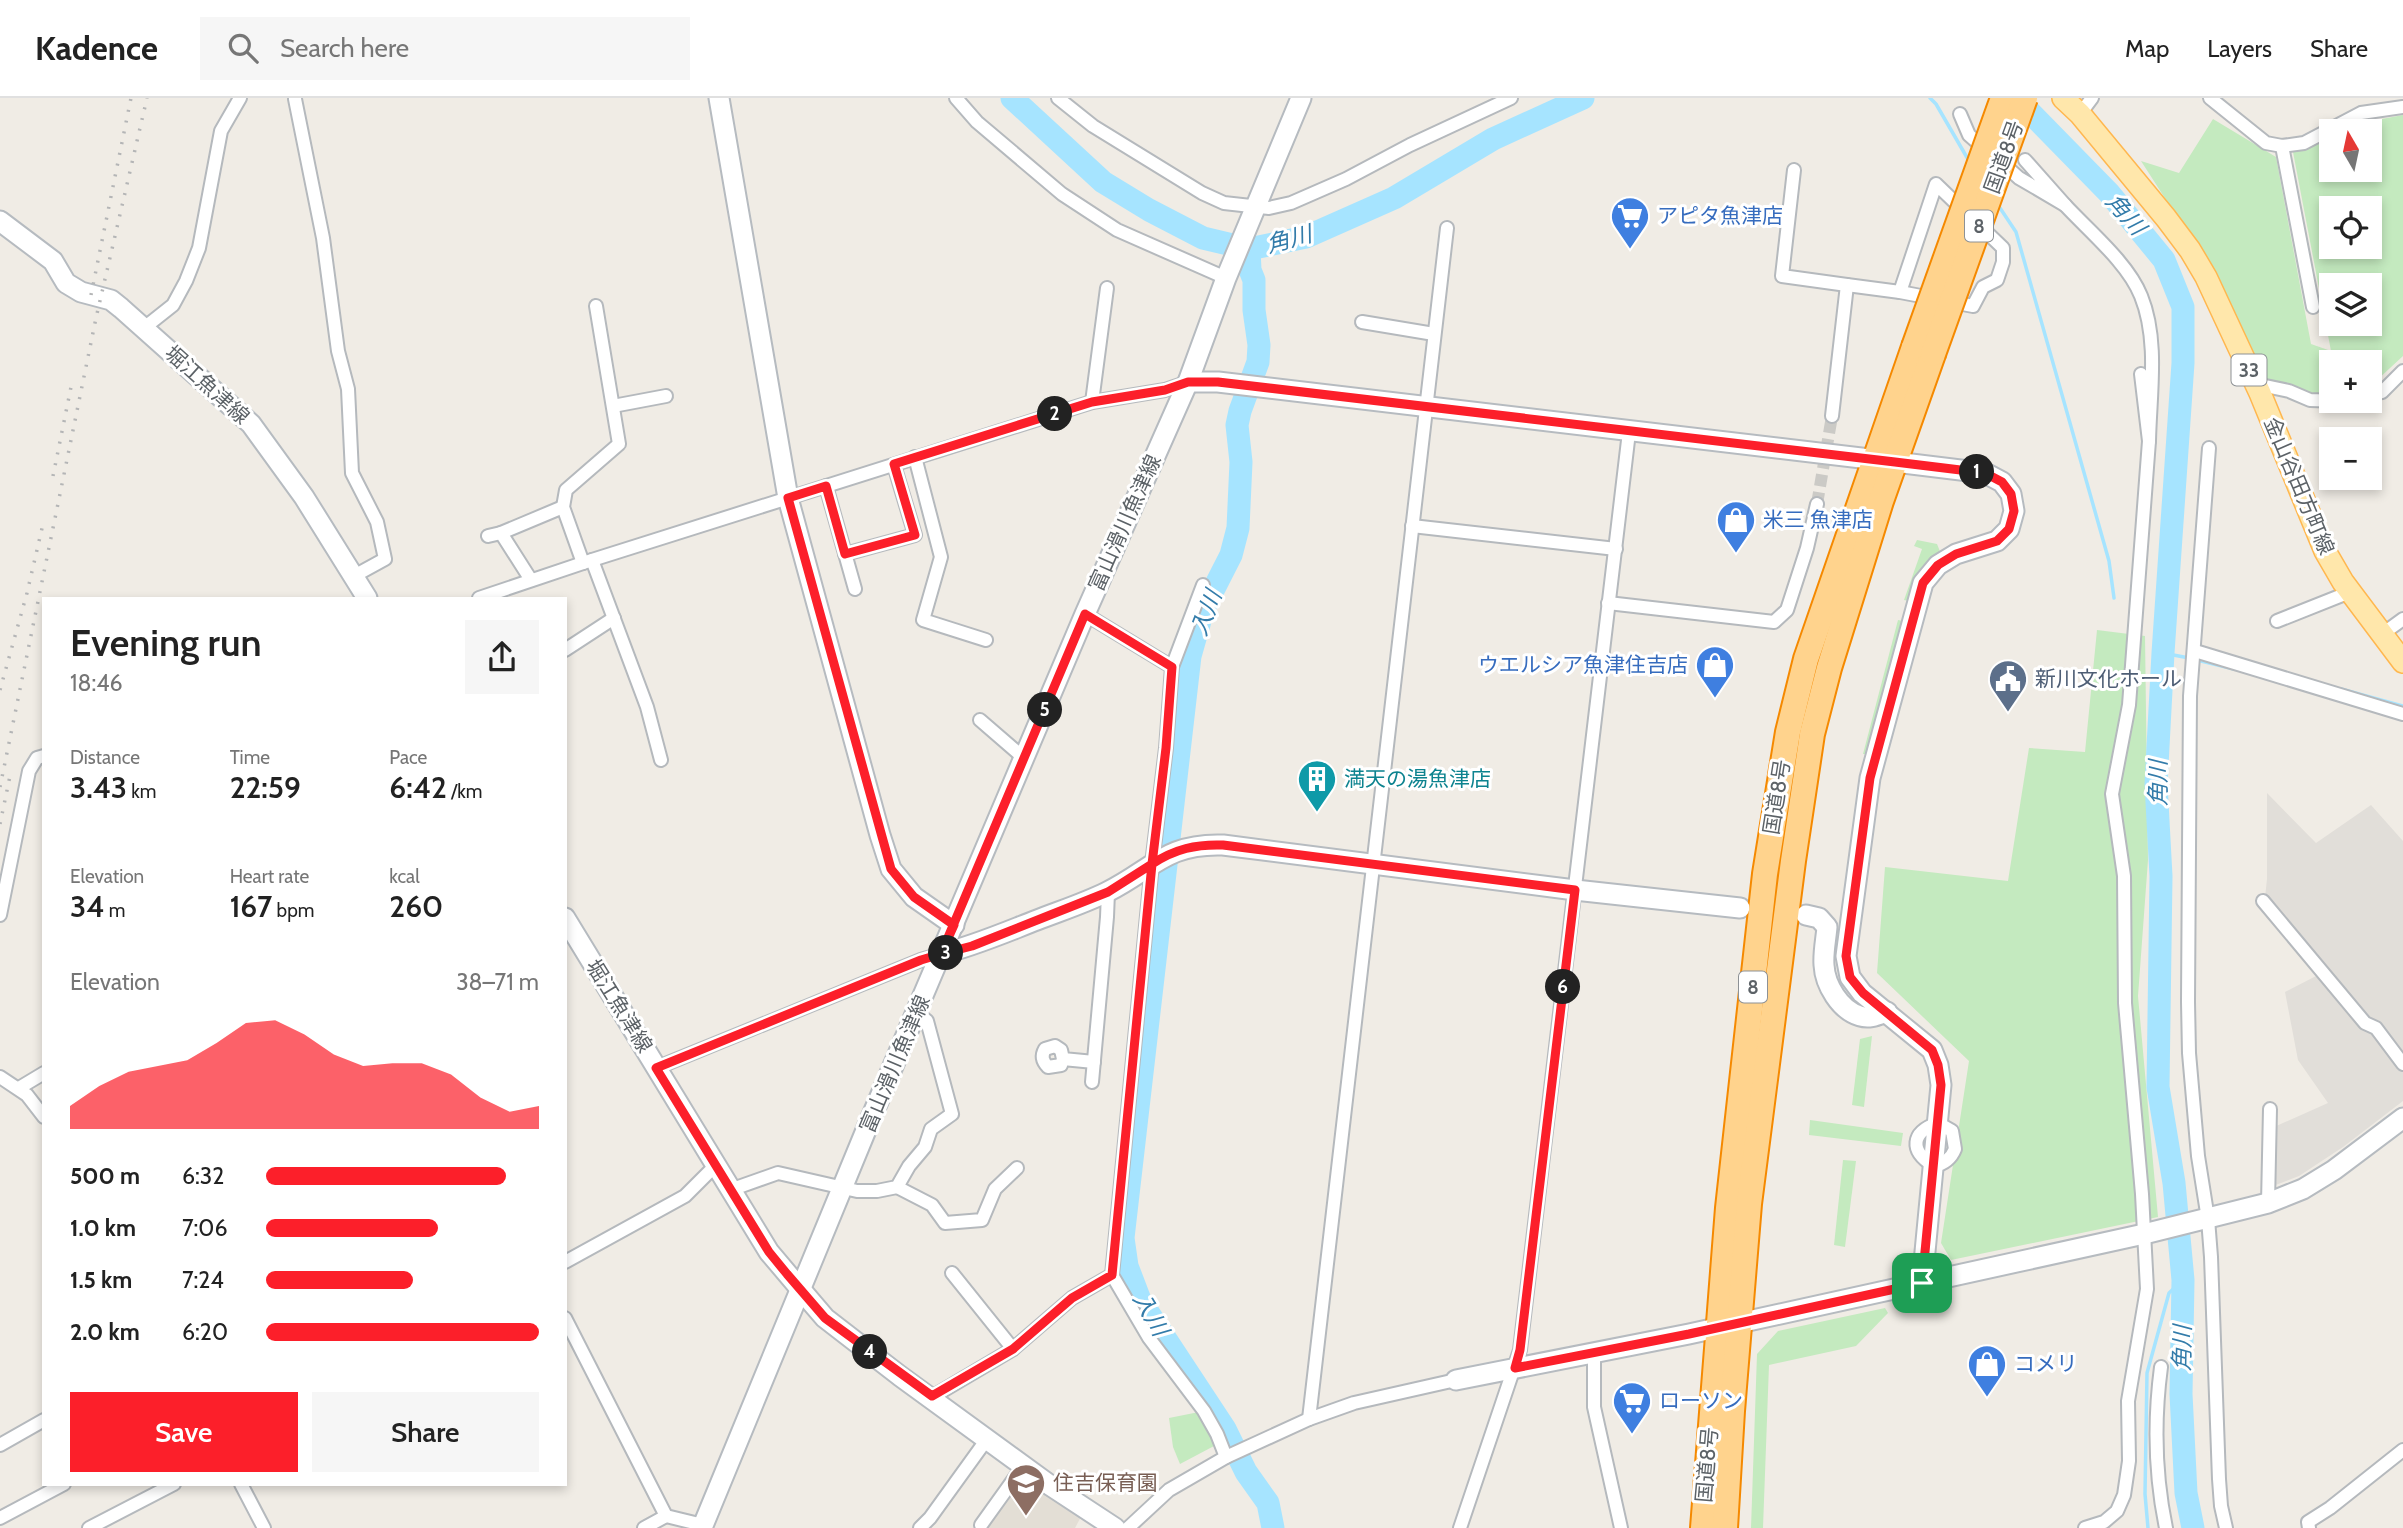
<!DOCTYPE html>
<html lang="en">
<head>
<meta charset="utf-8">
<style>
	:root { --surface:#fff; --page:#f6f6f6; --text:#222; --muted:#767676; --line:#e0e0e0; --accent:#fc1f2a }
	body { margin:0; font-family:Cabin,"Noto Sans JP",sans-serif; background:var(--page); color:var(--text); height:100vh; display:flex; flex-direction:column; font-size:26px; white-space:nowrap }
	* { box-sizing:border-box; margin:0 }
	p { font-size:23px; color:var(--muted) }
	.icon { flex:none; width:38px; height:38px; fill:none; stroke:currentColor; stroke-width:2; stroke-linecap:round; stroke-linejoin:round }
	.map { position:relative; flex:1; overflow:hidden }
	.panel { position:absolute; left:42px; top:499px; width:525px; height:889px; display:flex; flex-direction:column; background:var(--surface); border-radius:0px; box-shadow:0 4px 10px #0003 }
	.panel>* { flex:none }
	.needle { width:46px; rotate:351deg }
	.controls { position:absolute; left:2319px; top:21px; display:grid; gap:14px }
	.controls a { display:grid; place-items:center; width:63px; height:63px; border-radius:0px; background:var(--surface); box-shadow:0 4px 10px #0003; font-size:35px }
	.pin { position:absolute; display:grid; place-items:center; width:60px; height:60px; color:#fff; margin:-30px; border-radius:14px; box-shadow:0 4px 10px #0006 }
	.km { position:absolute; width:35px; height:35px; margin:-18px; border-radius:50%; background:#222; color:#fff; font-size:19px; line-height:35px; text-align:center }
	.round { display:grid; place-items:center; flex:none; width:74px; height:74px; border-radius:0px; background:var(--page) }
	.headline { display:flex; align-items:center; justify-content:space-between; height:119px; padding:0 28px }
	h1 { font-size:38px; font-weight:600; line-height:52px }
	.metrics { display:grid; grid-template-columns:repeat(3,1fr); gap:10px; height:119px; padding:7px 28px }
	.metrics div { display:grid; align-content:center }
	.metrics b { font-size:30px; font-weight:600 }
	.metrics small { font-size:19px; font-weight:400 }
	.metrics p { font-size:19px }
	.chart { height:196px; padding:14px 28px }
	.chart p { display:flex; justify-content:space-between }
	.chart svg { width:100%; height:126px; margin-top:7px; fill:var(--accent); opacity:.7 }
	.action { display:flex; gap:14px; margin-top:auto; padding:14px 28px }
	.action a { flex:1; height:80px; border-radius:0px; background:var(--accent); color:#fff; font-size:28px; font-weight:600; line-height:80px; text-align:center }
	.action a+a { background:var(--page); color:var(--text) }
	ul { padding:0 28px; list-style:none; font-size:23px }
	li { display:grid; grid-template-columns:112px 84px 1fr; align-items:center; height:52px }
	li i { height:18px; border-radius:9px; background:var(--accent) }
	header { display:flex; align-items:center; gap:42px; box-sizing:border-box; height:98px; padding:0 35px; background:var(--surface); border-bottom:2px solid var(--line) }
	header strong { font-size:33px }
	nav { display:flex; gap:38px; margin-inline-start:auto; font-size:24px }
	.search { width:490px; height:63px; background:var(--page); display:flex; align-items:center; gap:18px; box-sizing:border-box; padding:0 24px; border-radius:0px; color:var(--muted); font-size:26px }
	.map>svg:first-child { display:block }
	.industrial { fill:#e1ded9 }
	.education { fill:#e3ded5 }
	.green { fill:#c4eabf; fill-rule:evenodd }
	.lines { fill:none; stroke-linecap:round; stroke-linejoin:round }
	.stream { stroke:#a6e4ff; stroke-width:3.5 }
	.river { stroke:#a6e4ff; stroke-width:23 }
	.street-tunnel { stroke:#cbcac6; stroke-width:12; stroke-dasharray:12 6; stroke-linecap:butt }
	.street-casing { stroke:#b5b9bd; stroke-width:16 }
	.secondary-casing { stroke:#b6bbc0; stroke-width:23 }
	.primary-casing { stroke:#ffb74f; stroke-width:24 }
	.highway-casing { stroke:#f58900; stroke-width:28 }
	.street { stroke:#fff; stroke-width:12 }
	.secondary { stroke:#fff; stroke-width:19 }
	.primary { stroke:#ffe7ab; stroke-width:21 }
	.highway { stroke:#ffd38d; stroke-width:24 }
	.rail { stroke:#b4b5b6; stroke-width:3.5; stroke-dasharray:2 9; stroke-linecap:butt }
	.highway-bridge-casing { stroke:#f58900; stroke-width:28; stroke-linecap:butt }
	.highway-bridge { stroke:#ffd38d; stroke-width:24 }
	.route-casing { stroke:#fff; stroke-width:14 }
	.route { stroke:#fc1f2a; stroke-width:9 }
	.labels { text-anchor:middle; stroke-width:6; stroke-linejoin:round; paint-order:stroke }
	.shield { fill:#fff; stroke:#8d9195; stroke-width:2 }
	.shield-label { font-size:19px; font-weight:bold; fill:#5c6267 }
	.street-label { font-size:21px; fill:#5c6267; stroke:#fff }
	.shop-label { font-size:21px; fill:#366cbe; stroke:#fff; text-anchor:start }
	.service-label { font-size:21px; fill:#4e5e75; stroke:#fff; text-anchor:start }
	.culture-label { font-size:21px; fill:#0d838f; stroke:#fff; text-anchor:start }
	.education-label { font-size:21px; fill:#785e54; stroke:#fff; text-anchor:start }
	.water-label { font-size:23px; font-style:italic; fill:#337caa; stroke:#fff }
</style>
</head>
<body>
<header>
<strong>Kadence</strong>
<div class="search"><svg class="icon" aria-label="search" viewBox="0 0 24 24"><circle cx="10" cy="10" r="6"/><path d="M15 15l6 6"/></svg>Search here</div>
<nav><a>Map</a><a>Layers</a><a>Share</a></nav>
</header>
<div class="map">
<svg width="2403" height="1430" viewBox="0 0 2403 1430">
	<rect width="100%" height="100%" fill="#f0ece5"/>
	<!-- industrial -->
	<polygon class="industrial" points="2267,695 2316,745 2371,707 2403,743 2403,1003 2343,1049 2299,1078 2273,1088 2274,1029 2328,1005 2298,962 2285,894 2318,877 2264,809 2267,781"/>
	<!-- education -->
	<polygon class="education" points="1022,1374 1082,1417 1075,1430 982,1430"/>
	<!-- green -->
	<g class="green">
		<path d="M2403,17V258L2376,283L2370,285V264H2331V296L2307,297L2267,283L2245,251L2210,170L2141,63L2179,75L2213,21L2276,59L2311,246L2331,253L2293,54L2331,37V72H2370V33H2339L2355,26ZM2331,110H2370V149H2331ZM2331,187H2370V226H2331Z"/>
		<polygon points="1917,442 1937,446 1941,456 1909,503 1904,502 1922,451 1914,448"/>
		<polygon points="1898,522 1903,523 1868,656 1863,656"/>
		<polygon points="2097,532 2145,538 2148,762 2138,898 2158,1119 1951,1162 1941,1145 1969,963 1877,875 1885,769 2008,783 2029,650 2085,654"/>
		<polygon points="1872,938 1864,1009 1852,1007 1860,941"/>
		<polygon points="1810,1022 1903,1035 1901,1048 1809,1037"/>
		<polygon points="1843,1062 1856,1063 1845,1149 1834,1147"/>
		<polygon points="1885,1210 1888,1215 1856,1248 1769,1267 1763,1430 1751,1430 1757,1256 1778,1233"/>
		<polygon points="1199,1314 1215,1342 1214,1348 1180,1366 1173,1349 1169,1320"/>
	</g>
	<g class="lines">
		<!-- stream -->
		<g class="stream">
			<polyline points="1930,0 1936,6 1969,63"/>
			<polyline points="1996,104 2016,134 2109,463 2114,500"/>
			<polyline points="2163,555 2189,560"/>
			<polyline points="2197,562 2234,571"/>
			<polyline points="2341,591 2403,608"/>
			<polyline points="2148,1430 2145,1396 2147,1275 2169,1195 2183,1182"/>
		</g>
		<!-- river -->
		<g class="river">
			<polyline points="1012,0 1103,84 1149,112 1203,140 1249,151 1306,139 1394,100 1493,41 1583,0"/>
			<polyline points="2016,0 2109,95 2164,162 2183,209 2183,265 2163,555 2156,686 2161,778 2158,989 2174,1085 2183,1182 2181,1296 2186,1395 2193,1430"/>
			<polyline points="1249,151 1250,172 1254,182 1254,212 1259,247 1258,264 1240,313 1237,327 1241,364 1238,430 1231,457 1203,512 1190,558 1123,1140 1127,1168 1140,1202 1225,1331 1246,1374 1268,1405 1273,1430"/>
		</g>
		<!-- street-tunnel -->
		<polyline class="street-tunnel" points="1817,406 1832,318"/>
		<!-- street casing -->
		<g class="street-casing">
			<g id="street">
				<polyline points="956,0 977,24 1062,96 1117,132 1226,180"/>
				<polyline points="1058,0 1093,28 1202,95 1224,105 1269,110 1291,105 1346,81 1410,47 1511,0"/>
				<polyline points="2210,0 2266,45 2282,48 2304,45 2361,15 2403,9"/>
				<polyline points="295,1 323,140 338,253 348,291 352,375 377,424 385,461 354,478"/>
				<polyline points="1960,16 1969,37 1986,52"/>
				<polyline points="2080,16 2092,0"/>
				<polyline points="2282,48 2313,209"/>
				<polyline points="2000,63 2019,80 2065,107 2025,62"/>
				<polyline points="1794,72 1782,178 1847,187 1832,318"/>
				<path d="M2065,107C2089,133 2128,165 2141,198C2159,242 2150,296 2149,343L2141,276"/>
				<polyline points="1847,187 1900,194 1936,86 1965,114"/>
				<polyline points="1900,194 1973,208 1983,189 1997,182 2003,164 2003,150 1978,126"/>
				<polyline points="1362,224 1434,236"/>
				<polyline points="144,230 173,207 186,183 199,150 221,33 240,0"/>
				<polyline points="2256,286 2289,293 2310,302 2339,303"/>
				<polyline points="2370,296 2382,294 2403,273"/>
				<polyline points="1092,304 1107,190"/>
				<polyline points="613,308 666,298"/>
				<polyline points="2209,350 2190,598 2188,904 2189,955 2198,1058 2208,1121 2211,1159 2219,1381 2221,1408 2226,1430"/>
				<polyline points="915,359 941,459 923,522 986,542"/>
				<polyline points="826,388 855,491"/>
				<polyline points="1412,428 1616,451"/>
				<polyline points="501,435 563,409"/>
				<polyline points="488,438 501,435 531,482"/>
				<polyline points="845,456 915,437 894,367"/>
				<polyline points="592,462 647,609 661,662"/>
				<polyline points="583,465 563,409 566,392 619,346 596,208"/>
				<polyline points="479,500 592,462 1092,304 1165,292 1188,284"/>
				<polyline points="1608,505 1774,524 1787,512 1807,450 1817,406"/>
				<polyline points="1085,516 1172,569 1166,650 1152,766 1112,1177 1149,1240 1204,1313 1217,1336 1226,1359"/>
				<polyline points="2277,523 2350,494"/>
				<polyline points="2381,537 2403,521"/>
				<polyline points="565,552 614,520"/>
				<polyline points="2195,553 2403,616"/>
				<polyline points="1172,569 1203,487"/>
				<polyline points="980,622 1024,660"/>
				<polyline points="2263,803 2365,925 2376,930 2403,966"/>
				<polyline points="0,817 29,673 37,660 44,658"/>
				<path d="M1063,961L1061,967L1048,969C1042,963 1041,958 1045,951L1055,948L1061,952L1063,961L1094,964"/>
				<polyline points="656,970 921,862 941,856"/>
				<polyline points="0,979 27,997 44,1019"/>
				<polyline points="1092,984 1107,819 1108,794"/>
				<polyline points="19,990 44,975"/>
				<path d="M1938,1025L1952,1033L1955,1051C1951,1061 1944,1066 1934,1068C1909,1053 1911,1034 1938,1025Z"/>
				<polyline points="897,1089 932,1107 945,1125 982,1122 995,1091 1017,1070"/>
				<polyline points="730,1092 778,1075 857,1093 877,1093 897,1089 909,1068 925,1049 931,1031 952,1016 927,923 916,914"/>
				<polyline points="2268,1105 2270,1011"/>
				<polyline points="565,1164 685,1098 715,1068"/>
				<polyline points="952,1175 1013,1251"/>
				<polyline points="565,1220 666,1418 703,1427"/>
				<polyline points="1594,1256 1594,1309 1621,1430"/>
				<path d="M2161,1269C2154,1322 2155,1377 2166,1430"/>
				<polyline points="932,1299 1013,1251 1072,1200 1112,1177"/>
				<polyline points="1309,1321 1447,130"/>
				<polyline points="0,1347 44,1322"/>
				<polyline points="241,1386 264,1430"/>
				<polyline points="0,1420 64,1386"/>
				<polyline points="981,1427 1024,1367"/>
				<polyline points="89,1430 174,1386"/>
				<polyline points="644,1430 666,1418"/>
				<polyline points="920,1430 930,1420 987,1341"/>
				<polyline points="1128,1430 1169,1392 1226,1359 1309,1321 1354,1305 1456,1282"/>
				<polyline points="1460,1430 1520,1252 1629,334"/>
				<polyline points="2085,1430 2104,1424 2117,1413 2124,1397 2129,1363 2128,1303 2147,1191 2142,1096 2125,905 2124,778 2112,696 2129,607 2149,343"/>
				<polyline points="2309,1430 2308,1424 2330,1410 2403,1352"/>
			</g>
		</g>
		<!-- secondary casing -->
		<g class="secondary-casing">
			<g id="secondary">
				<polyline points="719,0 788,400 880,737 891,771 914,799 954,827"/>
				<polyline points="0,123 53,163 66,185 81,194 111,202 121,210 251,326 304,399 367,500"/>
				<polyline points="1188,284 1218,284 1895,364 1985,375 2002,384 2011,396 2014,413 2009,431 1997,443 1956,456 1938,467 1923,485 1870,680 1846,858 1850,879 1862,895 1932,952 1938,967 1941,987 1922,1185"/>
				<path d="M1806,817L1819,820L1827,829C1826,841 1823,855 1824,867C1825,887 1840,912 1860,918C1870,921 1878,917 1887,914"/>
				<polyline points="565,820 769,1154 813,1206 825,1220 900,1278 1051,1388 1115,1430"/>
				<path d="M941,856C974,848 1006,834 1037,822C1060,813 1085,805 1107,794C1153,771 1166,745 1223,747L1575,792L1740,810"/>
				<polyline points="1456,1282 1689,1236 2144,1136 2268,1105 2303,1091 2334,1072 2403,1020"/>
				<polyline points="702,1430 871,1020 1085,516 1188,284 1226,180 1301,0"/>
			</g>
		</g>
		<!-- primary casing -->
		<g class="primary-casing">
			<polyline id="primary" points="2063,0 2080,16 2166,120 2190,152 2206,179 2260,295 2325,453 2343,484 2403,564"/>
		</g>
		<!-- highway casing -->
		<g class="highway-casing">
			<g id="highway">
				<polyline points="1703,1430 1728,1110 1765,776 1788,634 1806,561 1914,249"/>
				<polyline points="1725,1430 1732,1313 1749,1106 1793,763 1812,636 1829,570 1881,403 1933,256"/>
			</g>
		</g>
		<!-- street -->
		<use href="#street" class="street"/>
		<!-- secondary -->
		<use href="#secondary" class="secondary"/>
		<!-- primary -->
		<use href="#primary" class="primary"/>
		<!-- highway -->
		<use href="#highway" class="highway"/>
		<!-- rail -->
		<g class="rail">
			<polyline points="91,197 131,0"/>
			<polyline points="53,378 71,289"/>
			<polyline points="0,592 27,495 43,426"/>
			<polyline points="0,689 96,220 147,0"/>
			<polyline points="0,726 10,678"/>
		</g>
		<!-- highway-bridge casing -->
		<g class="highway-bridge-casing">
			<g id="highway-bridge">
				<polyline points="1914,249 2003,0"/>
				<polyline points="1933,256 2025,0"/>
			</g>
		</g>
		<!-- highway-bridge -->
		<use href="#highway-bridge" class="highway-bridge"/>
	</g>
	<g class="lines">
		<!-- route casing -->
		<g class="route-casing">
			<path id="route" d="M1922,1185L1941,987L1938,967L1932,952L1863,895L1850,879L1846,858L1870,680L1923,485L1938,467L1956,456L1997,443L2009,431L2014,413L2011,396L2002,384L1985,375L1895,364L1218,284H1188L1165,292L1092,304L894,366L915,437L845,456L826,388L788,400L891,771L914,799L954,827L941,856L972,848L1108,794L1152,766L1112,1177L1072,1200L1013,1251L932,1298L825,1220L787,1176L769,1154L656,970L921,862L941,856L1085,516L1172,569L1166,650L1152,766C1175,751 1196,746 1223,747L1575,792L1520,1252L1515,1270L1689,1236L1922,1185"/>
		</g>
		<!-- route -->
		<use href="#route" class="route"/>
	</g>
	<!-- icons -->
	<defs>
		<g id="supermarket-pin" transform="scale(2.0125)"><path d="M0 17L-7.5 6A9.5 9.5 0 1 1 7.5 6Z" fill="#3f7fe0" stroke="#fff"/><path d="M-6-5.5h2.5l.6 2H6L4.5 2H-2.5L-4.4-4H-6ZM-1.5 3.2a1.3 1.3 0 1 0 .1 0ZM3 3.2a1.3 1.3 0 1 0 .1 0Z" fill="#fff"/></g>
		<g id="shop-pin" transform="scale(2.0125)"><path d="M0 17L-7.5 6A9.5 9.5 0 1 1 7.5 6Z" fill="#3f7fe0" stroke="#fff"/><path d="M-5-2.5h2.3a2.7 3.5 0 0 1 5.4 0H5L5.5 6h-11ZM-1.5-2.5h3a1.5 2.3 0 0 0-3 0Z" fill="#fff"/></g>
		<g id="civic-pin" transform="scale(2.0125)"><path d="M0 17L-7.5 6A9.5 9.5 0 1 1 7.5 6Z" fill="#5c6f8a" stroke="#fff"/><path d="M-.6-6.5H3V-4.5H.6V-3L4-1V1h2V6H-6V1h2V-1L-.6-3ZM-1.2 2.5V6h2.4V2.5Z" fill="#fff"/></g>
		<g id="building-pin" transform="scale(2.0125)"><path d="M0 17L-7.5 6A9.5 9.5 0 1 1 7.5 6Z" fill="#0f9aa8" stroke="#fff"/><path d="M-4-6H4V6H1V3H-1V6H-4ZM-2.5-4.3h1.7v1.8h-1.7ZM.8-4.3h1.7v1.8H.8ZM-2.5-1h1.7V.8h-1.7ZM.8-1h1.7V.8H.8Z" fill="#fff"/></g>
		<g id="school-pin" transform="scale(2.0125)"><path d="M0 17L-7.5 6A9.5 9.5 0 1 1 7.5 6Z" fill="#8d6e63" stroke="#fff"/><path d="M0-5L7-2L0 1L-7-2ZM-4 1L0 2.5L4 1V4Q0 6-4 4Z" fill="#fff"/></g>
	</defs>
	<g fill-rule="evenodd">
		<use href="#supermarket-pin" x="1630" y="118"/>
		<use href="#shop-pin" x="1736" y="422"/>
		<use href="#shop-pin" x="1715" y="567"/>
		<use href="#civic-pin" x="2008" y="581"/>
		<use href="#building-pin" x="1317" y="681"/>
		<use href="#shop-pin" x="1987" y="1266"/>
		<use href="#supermarket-pin" x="1632" y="1303"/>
		<use href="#school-pin" x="1026" y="1385"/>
	</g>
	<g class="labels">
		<!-- shield labels -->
		<g class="shield">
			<rect x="1965" y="112.5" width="28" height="31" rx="5"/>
			<rect x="2231.5" y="256.5" width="35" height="31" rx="5"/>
			<rect x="1739" y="873.5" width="28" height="31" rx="5"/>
		</g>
		<g class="shield-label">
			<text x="1979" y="135">8</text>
			<text x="2249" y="279">33</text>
			<text x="1753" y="896">8</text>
		</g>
		<!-- street labels -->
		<g class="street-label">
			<text transform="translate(2004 59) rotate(-70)" y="7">国道8号</text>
			<text transform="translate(207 287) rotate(42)" y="7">堀江魚津線</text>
			<text transform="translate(2299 388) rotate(67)" y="7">金山谷田方町線</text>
			<text transform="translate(1125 425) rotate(-66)" y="7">富山滑川魚津線</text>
			<text transform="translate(1777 699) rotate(-81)" y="7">国道8号</text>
			<text transform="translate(619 908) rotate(58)" y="7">堀江魚津線</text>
			<text transform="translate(895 966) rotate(-67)" y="7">富山滑川魚津線</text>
			<text transform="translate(1707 1367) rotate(-85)" y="7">国道8号</text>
		</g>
		<!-- shop labels -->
		<g class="shop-label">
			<text x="1657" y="125">アピタ魚津店</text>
			<text x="1763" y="429">米三 魚津店</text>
			<text x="1688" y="574" text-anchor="end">ウエルシア魚津住吉店</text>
			<text x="2014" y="1273">コメリ</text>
			<text x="1659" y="1310">ローソン</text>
		</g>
		<!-- service labels -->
		<g class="service-label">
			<text x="2035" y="588">新川文化ホール</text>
		</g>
		<!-- culture labels -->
		<g class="culture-label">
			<text x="1344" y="688">満天の湯魚津店</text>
		</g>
		<!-- education labels -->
		<g class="education-label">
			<text x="1053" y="1392">住吉保育園</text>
		</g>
		<!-- water labels -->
		<g class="water-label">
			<text transform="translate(2126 116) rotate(49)" y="8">角川</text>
			<text transform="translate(1289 141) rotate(-15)" y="8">角川</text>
			<text transform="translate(1206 515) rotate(-69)" y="8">入川</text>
			<text transform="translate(2158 685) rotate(-90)" y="8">角川</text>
			<text transform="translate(1151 1216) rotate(60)" y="8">入川</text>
			<text transform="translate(2182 1250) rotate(-89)" y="8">角川</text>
		</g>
	</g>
</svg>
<div class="controls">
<a><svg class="needle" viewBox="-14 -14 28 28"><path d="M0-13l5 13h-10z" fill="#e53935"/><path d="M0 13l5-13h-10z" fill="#767676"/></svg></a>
<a><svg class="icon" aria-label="locate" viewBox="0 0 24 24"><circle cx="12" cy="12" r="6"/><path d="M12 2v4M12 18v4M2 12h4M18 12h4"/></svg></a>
<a><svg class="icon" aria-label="layers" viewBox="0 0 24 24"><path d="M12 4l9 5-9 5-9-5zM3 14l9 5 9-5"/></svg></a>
<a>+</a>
<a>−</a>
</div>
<div class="pin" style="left:1922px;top:1185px;background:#1e9e55"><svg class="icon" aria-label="arrive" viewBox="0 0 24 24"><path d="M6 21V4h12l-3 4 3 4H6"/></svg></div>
<b class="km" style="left:1977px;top:374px">1</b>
<b class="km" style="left:1055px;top:316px">2</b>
<b class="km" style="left:946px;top:855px">3</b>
<b class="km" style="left:870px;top:1254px">4</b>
<b class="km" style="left:1045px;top:612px">5</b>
<b class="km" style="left:1563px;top:889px">6</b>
<section class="panel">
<div class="headline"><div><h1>Evening run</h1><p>18:46</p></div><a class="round"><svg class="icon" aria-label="share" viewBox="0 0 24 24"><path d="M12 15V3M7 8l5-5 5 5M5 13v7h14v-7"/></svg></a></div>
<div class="metrics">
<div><p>Distance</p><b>3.43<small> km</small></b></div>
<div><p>Time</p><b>22:59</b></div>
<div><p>Pace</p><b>6:42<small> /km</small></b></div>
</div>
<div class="metrics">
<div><p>Elevation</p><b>34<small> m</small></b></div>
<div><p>Heart rate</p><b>167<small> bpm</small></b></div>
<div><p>kcal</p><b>260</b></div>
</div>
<div class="chart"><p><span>Elevation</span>38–71 m</p>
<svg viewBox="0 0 160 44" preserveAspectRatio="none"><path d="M0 44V36L10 29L20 24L30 22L40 20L50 14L60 7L70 6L80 11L90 18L100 22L110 21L120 21L130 25L140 33L150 38L160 36V44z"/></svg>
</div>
<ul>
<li><b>500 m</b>6:32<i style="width:88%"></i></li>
<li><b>1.0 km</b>7:06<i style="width:63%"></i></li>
<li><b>1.5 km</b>7:24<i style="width:54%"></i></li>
<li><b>2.0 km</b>6:20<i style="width:100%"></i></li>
</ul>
<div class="action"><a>Save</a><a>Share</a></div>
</section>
</div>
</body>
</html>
